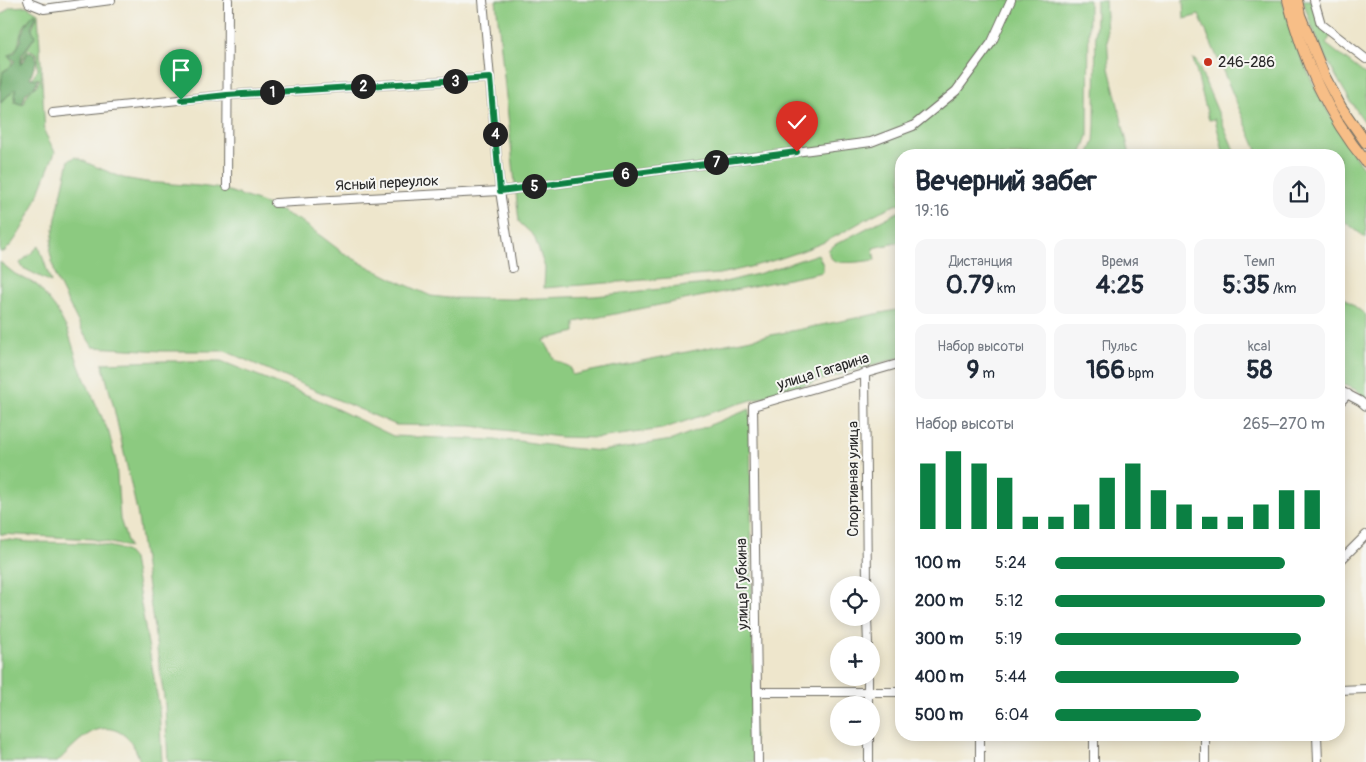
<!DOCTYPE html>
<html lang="ru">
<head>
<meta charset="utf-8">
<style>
	:root { --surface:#fff; --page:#f6f6f7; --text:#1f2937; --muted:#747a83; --accent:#0b8043 }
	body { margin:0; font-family:Pangolin,sans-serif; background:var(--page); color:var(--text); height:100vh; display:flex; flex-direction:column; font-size:19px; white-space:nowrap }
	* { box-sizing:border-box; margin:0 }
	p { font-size:16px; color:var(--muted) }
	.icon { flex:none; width:28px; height:28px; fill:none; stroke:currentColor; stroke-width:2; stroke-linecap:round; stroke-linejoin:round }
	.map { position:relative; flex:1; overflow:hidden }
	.drawer { position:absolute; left:895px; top:149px; width:450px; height:592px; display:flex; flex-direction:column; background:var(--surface); border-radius:20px; box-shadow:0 2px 12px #0003 }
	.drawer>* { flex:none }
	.tools { position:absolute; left:830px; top:576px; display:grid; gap:10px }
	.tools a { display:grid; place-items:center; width:50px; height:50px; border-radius:50%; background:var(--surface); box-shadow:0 2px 12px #0003; font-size:25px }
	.pin { position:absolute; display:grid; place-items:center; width:42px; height:42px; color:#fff; margin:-51px -21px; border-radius:50% 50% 50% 0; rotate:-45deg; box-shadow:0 0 5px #0007 }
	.pin .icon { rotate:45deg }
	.km { position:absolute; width:25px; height:25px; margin:-12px; border-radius:50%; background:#222; color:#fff; font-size:14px; line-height:25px; text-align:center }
	.round { display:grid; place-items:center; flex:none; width:52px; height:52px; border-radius:20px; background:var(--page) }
	.summary { display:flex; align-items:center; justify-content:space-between; height:85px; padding:0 20px }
	h1 { font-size:28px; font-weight:700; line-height:38px }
	.metrics { display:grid; grid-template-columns:repeat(3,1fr); gap:8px; height:85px; padding:5px 20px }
	.metrics div { display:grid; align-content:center; border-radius:12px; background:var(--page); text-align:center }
	.metrics b { font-size:25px; font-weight:700 }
	.metrics small { font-size:14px; font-weight:400 }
	.metrics p { font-size:14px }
	.chart { height:140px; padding:10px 20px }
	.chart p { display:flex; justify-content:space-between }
	.chart svg { width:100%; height:90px; margin-top:5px; stroke:var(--accent); stroke-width:6 }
	ul { padding:0 20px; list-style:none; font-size:16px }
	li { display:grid; grid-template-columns:80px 60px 1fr; align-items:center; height:38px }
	li i { height:12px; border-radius:6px; background:var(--accent) }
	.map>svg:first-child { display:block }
	.green { fill:#8cca80; stroke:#5c7a56 }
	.forest { fill:#71ae6e; stroke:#4e6c4c }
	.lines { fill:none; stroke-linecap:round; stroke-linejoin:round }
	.minor-casing { stroke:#6f6c63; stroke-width:10 }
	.major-casing { stroke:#6f6c63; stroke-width:12 }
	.minor { stroke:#fff; stroke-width:8 }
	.major { stroke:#f7be87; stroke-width:10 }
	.route-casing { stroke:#fff; stroke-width:10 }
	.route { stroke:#0b8043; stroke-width:6 }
	.poi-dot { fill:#c8321e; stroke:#f6f6f2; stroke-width:2 }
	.labels { text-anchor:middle; stroke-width:4; stroke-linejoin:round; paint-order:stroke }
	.poi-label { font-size:15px; fill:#2b2b2b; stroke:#f6f6f2; text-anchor:start }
	.street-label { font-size:15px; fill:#2b2b2b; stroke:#f6f6f2 }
</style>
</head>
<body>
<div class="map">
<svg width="1366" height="762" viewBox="0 0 1366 762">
	<rect width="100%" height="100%" fill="#f6f6f2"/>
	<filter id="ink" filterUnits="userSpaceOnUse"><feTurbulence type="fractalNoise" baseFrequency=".02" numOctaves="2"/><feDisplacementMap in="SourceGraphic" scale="10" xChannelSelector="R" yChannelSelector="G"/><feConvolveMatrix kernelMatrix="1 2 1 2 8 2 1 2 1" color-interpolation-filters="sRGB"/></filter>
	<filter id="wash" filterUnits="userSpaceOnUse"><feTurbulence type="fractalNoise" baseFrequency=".0096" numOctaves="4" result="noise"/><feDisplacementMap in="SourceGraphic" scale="20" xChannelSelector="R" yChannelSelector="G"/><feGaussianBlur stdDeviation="1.12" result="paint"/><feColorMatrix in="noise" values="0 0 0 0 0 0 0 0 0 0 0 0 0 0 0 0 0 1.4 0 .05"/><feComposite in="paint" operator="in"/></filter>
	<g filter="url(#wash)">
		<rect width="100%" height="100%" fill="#eee6cc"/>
		<!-- green -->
		<g class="green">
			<path d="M496,0H1089L1088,136L1081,155H901V203C873,212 849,231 822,243C789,257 754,267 719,274L544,288L545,268L534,236L519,222Z"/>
			<polygon points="1096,0 1105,0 1109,68 1130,155 1088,155 1094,142 1095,126"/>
			<polygon points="1183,0 1282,0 1299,53 1320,98 1356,158 1366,171 1366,238 1339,217 1339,155 1259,155 1199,15 1184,19"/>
			<path d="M1303,0H1310L1331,35L1326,44L1366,75V124C1355,109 1346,94 1337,78C1323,53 1311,28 1303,0Z"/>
			<path d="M27,6L38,13L45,133L55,152C43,181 26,233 4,252H0V104L16,88L14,102L23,105L28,93L37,85L40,79L32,78L38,69L37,66L38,54L29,49L21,63L24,53L35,37L32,28L37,17L35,13C29,18 22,28 20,36C19,46 17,50 8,56L13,61L10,67L3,71L2,82L0,84V16L10,7Z"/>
			<polygon points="1193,59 1196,60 1236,155 1224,155 1215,119 1209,120"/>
			<polygon points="76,157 92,165 123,178 146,182 199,186 223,189 266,204 301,221 342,252 363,264 393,279 431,296 449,298 512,299 595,296 725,282 761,273 818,254 823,265 823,272 575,322 575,332 544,340 555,360 570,367 572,375 901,309 901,357 728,407 662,429 599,438 560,437 471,426 396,425 225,351 162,351 93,347 83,332 56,278 50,252 56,218 69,160"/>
			<path d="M900,211H901V242L873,248L875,260C866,261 837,266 831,258C829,256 829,253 828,250L836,244Z"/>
			<polygon points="39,246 51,282 23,268 20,263"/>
			<polygon points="0,262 15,274 37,285 56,309 68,331 79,366 109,433 116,462 120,519 129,547 92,539 0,534"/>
			<polygon points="1339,294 1366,315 1366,399 1357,390 1339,383"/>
			<polygon points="163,361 221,361 312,397 393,436 519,441 569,448 601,451 672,440 750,409 754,762 168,762 165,705 137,511 113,404 102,363"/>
			<path d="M0,539L30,542L93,543L117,548L127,552L133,559L159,706L162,762H140C134,737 112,718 87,735C76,742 67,753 57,762H0Z"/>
		</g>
		<!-- forest -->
		<polygon class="forest" points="35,13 36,17 31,27 35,36 22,54 20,65 24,61 28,52 36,54 36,62 30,78 38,79 35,86 26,93 22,104 15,102 16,88 0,103 0,85 2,83 2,80 3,72 10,67 15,61 9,56 15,52 21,41 21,35 28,21"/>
	</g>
	<g filter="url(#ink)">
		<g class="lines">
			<!-- minor casing -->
			<g class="minor-casing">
				<g id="minor">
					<polyline points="28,0 29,3 44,9 111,0"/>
					<polyline points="483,0 500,191 512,268"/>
					<polyline points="1314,0 1321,24 1366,59"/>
					<polyline points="53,113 227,95 490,78"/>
					<polyline points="227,186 228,0"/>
					<polyline points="275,203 500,191 871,142 913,126 956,91 992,42 1011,0"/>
					<polyline points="865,373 867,585"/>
					<polyline points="1339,390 1360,401 1366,406"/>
					<polyline points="1339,403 1348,394"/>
					<polyline points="1339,562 1366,535"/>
					<polyline points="867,618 868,645"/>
					<polyline points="868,678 868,705"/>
					<polyline points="1339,690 1366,689"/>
					<polyline points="757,692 901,692"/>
					<polyline points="980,735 980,762"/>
					<polyline points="1094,735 1094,762"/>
					<polyline points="1205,735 1205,762"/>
					<polyline points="1317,735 1318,762"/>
					<polyline points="869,738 869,762"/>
					<polyline points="758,762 753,406 901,363"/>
				</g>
			</g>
			<!-- major casing -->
			<g class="major-casing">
				<g id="major">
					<path d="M1288,0C1302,58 1328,116 1366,162"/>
					<polyline points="1297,0 1300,15 1324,75 1341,107 1366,143"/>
				</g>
			</g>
			<!-- minor -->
			<use href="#minor" class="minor"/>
			<!-- major -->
			<use href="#major" class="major"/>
		</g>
	</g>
	<g class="lines" filter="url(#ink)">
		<!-- route casing -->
		<g class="route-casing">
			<polyline id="route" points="181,100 227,95 490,78 500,191 797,152"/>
		</g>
		<!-- route -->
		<use href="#route" class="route"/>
	</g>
	<!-- markers -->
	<circle class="poi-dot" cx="1208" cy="62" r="5"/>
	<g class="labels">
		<!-- poi labels -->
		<g class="poi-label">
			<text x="1218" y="67">246-286</text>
		</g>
		<!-- street labels -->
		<g class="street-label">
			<text transform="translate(387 183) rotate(-3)" y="5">Ясный переулок</text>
			<text transform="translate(823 371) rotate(-17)" y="5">улица Гагарина</text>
			<text transform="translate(853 479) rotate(-90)" y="5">Спортивная улица</text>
			<text transform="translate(742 584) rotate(-91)" y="5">улица Губкина</text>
		</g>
	</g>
</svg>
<div class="tools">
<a><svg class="icon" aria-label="locate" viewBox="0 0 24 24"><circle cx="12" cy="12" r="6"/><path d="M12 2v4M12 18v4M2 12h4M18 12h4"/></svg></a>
<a>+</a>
<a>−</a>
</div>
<div class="pin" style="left:181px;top:100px;background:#1e9e55"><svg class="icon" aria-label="arrive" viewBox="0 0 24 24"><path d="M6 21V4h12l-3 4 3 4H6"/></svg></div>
<div class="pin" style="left:797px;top:152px;background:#d93025"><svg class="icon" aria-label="check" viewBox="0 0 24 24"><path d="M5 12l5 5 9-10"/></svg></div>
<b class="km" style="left:272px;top:92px">1</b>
<b class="km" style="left:363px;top:86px">2</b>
<b class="km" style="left:455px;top:81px">3</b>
<b class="km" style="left:495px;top:134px">4</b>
<b class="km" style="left:534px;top:186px">5</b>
<b class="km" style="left:625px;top:174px">6</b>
<b class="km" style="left:716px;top:162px">7</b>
<section class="drawer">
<div class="summary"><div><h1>Вечерний забег</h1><p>19:16</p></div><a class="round"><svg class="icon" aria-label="share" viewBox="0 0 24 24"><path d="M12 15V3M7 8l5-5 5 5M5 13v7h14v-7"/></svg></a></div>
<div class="metrics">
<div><p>Дистанция</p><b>0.79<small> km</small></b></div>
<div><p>Время</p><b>4:25</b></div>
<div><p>Темп</p><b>5:35<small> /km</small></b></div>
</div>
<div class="metrics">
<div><p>Набор высоты</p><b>9<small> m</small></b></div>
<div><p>Пульс</p><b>166<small> bpm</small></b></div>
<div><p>kcal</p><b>58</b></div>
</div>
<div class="chart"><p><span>Набор высоты</span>265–270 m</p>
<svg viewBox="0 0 160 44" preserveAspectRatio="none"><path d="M5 44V12M15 44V6M25 44V12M35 44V19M45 44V38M55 44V38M65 44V32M75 44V19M85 44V12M95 44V25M105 44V32M115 44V38M125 44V38M135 44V32M145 44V25M155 44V25"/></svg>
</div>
<ul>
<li><b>100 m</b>5:24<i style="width:85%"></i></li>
<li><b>200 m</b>5:12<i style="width:100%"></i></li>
<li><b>300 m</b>5:19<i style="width:91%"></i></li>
<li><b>400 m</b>5:44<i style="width:68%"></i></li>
<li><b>500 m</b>6:04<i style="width:54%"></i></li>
</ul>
</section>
</div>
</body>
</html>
